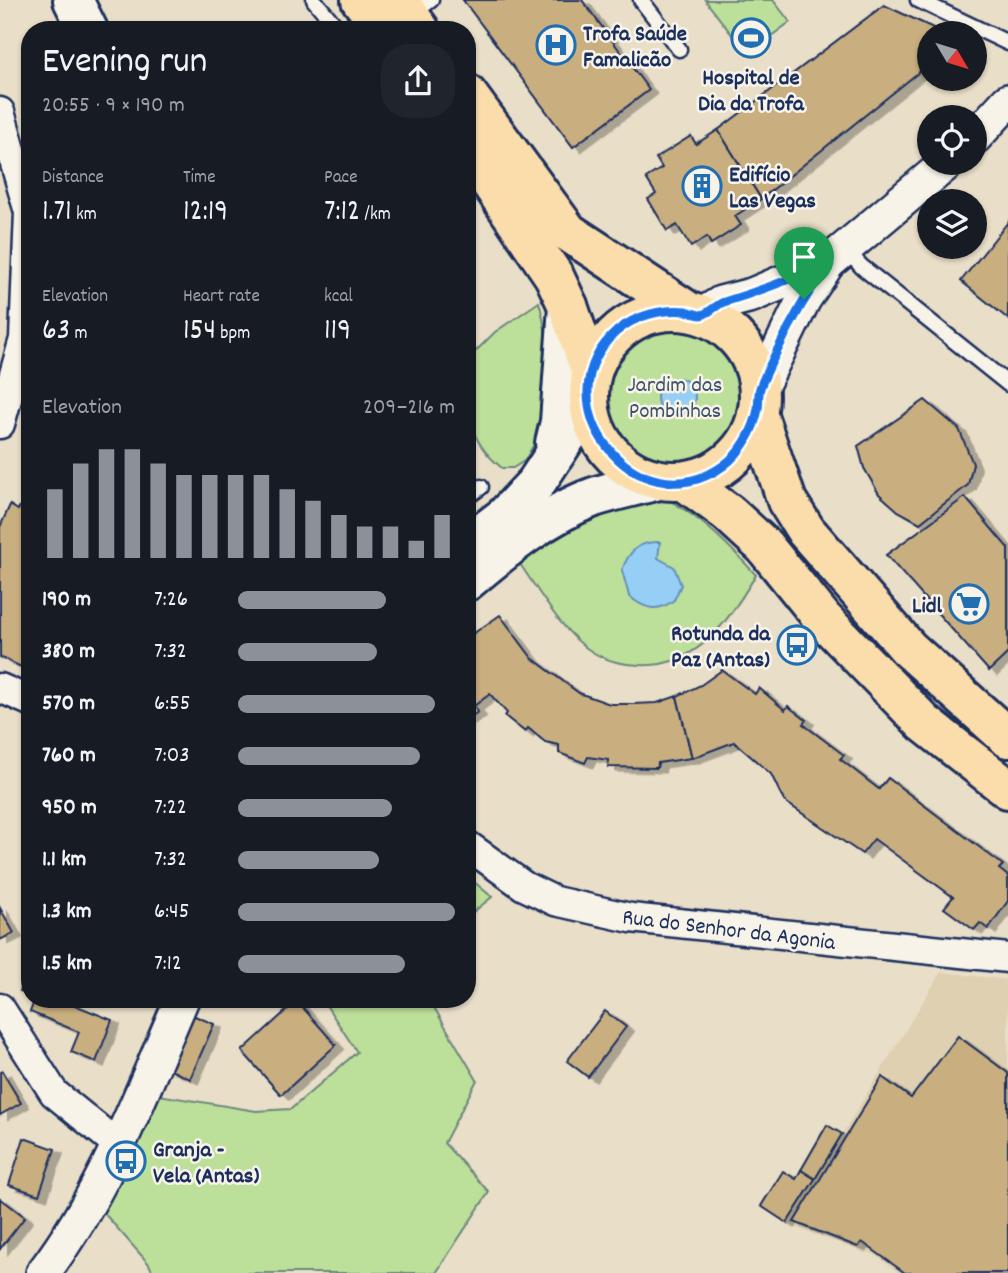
<!DOCTYPE html>
<html lang="en">
<head>
<meta charset="utf-8">
<style>
	:root { --surface:#171b24; --page:#20242c; --text:#f1f3f6; --muted:#9ea1a6; --accent:#8c9099 }
	body { margin:0; font-family:Dekko,sans-serif; background:var(--page); color:var(--text); height:100vh; display:flex; flex-direction:column; font-size:26px; white-space:nowrap }
	* { box-sizing:border-box; margin:0 }
	p { font-size:23px; color:var(--muted) }
	.icon { flex:none; width:38px; height:38px; fill:none; stroke:currentColor; stroke-width:2; stroke-linecap:round; stroke-linejoin:round }
	.map { position:relative; flex:1; overflow:hidden }
	.panel { position:absolute; left:21px; top:21px; width:455px; height:987px; display:flex; flex-direction:column; background:var(--surface); border-radius:28px; box-shadow:0 2px 5px #0004 }
	.panel>* { flex:none }
	.needle { width:46px; rotate:128deg }
	.tools { position:absolute; left:917px; top:21px; display:grid; gap:14px }
	.tools a { display:grid; place-items:center; width:70px; height:70px; border-radius:50%; background:var(--surface); box-shadow:0 2px 5px #0004; font-size:35px }
	.pin { position:absolute; display:grid; place-items:center; width:60px; height:60px; color:#fff; margin:-72px -30px; border-radius:50% 50% 50% 0; rotate:-45deg; box-shadow:0 0 7px #0007 }
	.pin .icon { rotate:45deg }
	.round { display:grid; place-items:center; flex:none; width:74px; height:74px; border-radius:28px; background:var(--page) }
	.head { display:flex; align-items:center; justify-content:space-between; height:119px; padding:0 21px }
	h1 { font-size:38px; font-weight:600; line-height:52px }
	.metrics { display:grid; grid-template-columns:repeat(3,1fr); gap:10px; height:119px; padding:7px 21px }
	.metrics div { display:grid; align-content:center }
	.metrics b { font-size:30px; font-weight:600 }
	.metrics small { font-size:19px; font-weight:400 }
	.metrics p { font-size:19px }
	.chart { height:196px; padding:14px 21px }
	.chart p { display:flex; justify-content:space-between }
	.chart svg { width:100%; height:126px; margin-top:7px; stroke:var(--accent); stroke-width:6 }
	ul { padding:0 21px; list-style:none; font-size:23px }
	li { display:grid; grid-template-columns:112px 84px 1fr; align-items:center; height:52px }
	li i { height:18px; border-radius:9px; background:var(--accent) }
	.map>svg:first-child { display:block }
	.built { fill:#dfd0b2 }
	.green { fill:#bcdf9a; stroke:#6c877c; stroke-width:2 }
	.water { fill:#96cff6; stroke:#658fb9; stroke-width:2 }
	.building { fill:#c9ae7f; stroke:#1b2f5e; stroke-width:2; filter:url(#shadow) }
	.lines { fill:none; stroke-linecap:round; stroke-linejoin:round }
	.service-casing { stroke:#1b2f5e; stroke-width:19 }
	.minor-casing { stroke:#1b2f5e; stroke-width:33 }
	.tertiary-casing { stroke:#1b2f5e; stroke-width:38 }
	.secondary-casing { stroke:#1b2f5e; stroke-width:44 }
	.primary-casing { stroke:#1b2f5e; stroke-width:44 }
	.service { stroke:#f7f3e8; stroke-width:14 }
	.minor { stroke:#f7f3e8; stroke-width:28 }
	.tertiary { stroke:#f7f3e8; stroke-width:33 }
	.secondary { stroke:#f7f3e8; stroke-width:38 }
	.primary { stroke:#fbddab; stroke-width:38 }
	.route-casing { stroke:#fff; stroke-width:14 }
	.route { stroke:#1a73e8; stroke-width:9 }
	.labels { text-anchor:middle; stroke-width:5; stroke-linejoin:round; paint-order:stroke }
	.poi-label { font-size:23px; font-weight:bold; fill:#1b2f5e; stroke:#f7f3e8; text-anchor:start }
	.park-label { font-size:23px; fill:#3b526a; stroke:#f7f3e8 }
	.street-label { font-size:23px; fill:#1b2f5e; stroke:#f7f3e8 }
</style>
</head>
<body>
<div class="map">
<svg width="1008" height="1273" viewBox="0 0 1008 1273">
	<defs>
		<filter id="shadow"><feDropShadow dx="8" dy="4.5" stdDeviation="0" flood-color="#0004"/></filter>
	</defs>
	<rect width="100%" height="100%" fill="#e9dec8"/>
	<filter id="ink" filterUnits="userSpaceOnUse"><feTurbulence type="fractalNoise" baseFrequency=".0143" numOctaves="2"/><feDisplacementMap in="SourceGraphic" scale="14" xChannelSelector="R" yChannelSelector="G"/><feConvolveMatrix kernelMatrix="1 2 1 2 8 2 1 2 1" color-interpolation-filters="sRGB"/></filter>
	<g filter="url(#ink)">
		<!-- built -->
		<polygon class="built" points="941,972 1008,980 1008,1273 899,1273 876,1255 787,1225"/>
		<!-- green -->
		<g class="green">
			<polygon points="705,0 773,0 790,22 747,54"/>
			<path d="M539,302C552,345 552,423 524,461L513,468H502C463,437 467,405 467,360L495,332Z"/>
			<circle cx="675" cy="397" r="66"/>
			<path d="M658,494C699,515 726,542 756,575C728,620 699,668 640,665C625,665 607,661 594,653C563,635 536,586 515,557L573,522Z"/>
			<polygon points="467,876 492,897 467,917"/>
			<polygon points="322,999 429,999 477,1080 444,1143 489,1192 436,1273 153,1273 149,1264 103,1212 159,1095 256,1111 291,1109 357,1052"/>
		</g>
		<!-- water -->
		<g class="water">
			<circle cx="676" cy="397" r="19"/>
			<path d="M660,542L658,558L674,567L681,585L674,600C658,613 644,609 629,596L622,570C629,551 639,541 660,542Z"/>
		</g>
		<!-- building -->
		<g class="building">
			<polygon points="463,0 582,0 649,90 573,147"/>
			<polygon points="884,5 944,33 929,33 929,64 761,199 718,130"/>
			<polygon points="718,130 761,199 735,216 741,225 711,244 707,237 691,247 677,225 667,231 648,199 656,194 646,178 662,168 656,158 691,136 696,144"/>
			<polygon points="1008,222 1008,319 961,281"/>
			<polygon points="925,400 959,429 973,464 968,485 920,523 898,511 879,494 864,468 858,446"/>
			<polygon points="30,486 30,671 0,657 0,527 10,505 18,510"/>
			<polygon points="965,497 1008,548 1008,653 989,671 886,555"/>
			<polygon points="500,615 532,658 579,693 610,704 633,704 657,703 677,696 692,758 658,763 657,768 608,767 609,760 588,757 585,763 559,753 559,745 545,742 528,728 525,732 505,716 507,713 490,694 474,706 478,712 467,719 467,638"/>
			<polygon points="722,670 755,694 759,688 785,710 788,706 806,720 803,724 844,755 840,759 879,789 888,778 1003,865 999,869 1008,876 1008,901 988,929 980,923 974,930 944,908 953,897 874,839 862,854 784,801 771,774 734,742 692,758 677,696 701,685"/>
			<polygon points="0,908 14,933 0,940"/>
			<polygon points="28,972 30,973 30,995 20,991"/>
			<polygon points="35,999 60,999 112,1020 96,1062 71,1052 79,1032 30,1012"/>
			<polygon points="297,1001 336,1045 281,1095 242,1051"/>
			<polygon points="605,1011 626,1027 588,1077 567,1061"/>
			<polygon points="190,1014 214,1024 190,1079 166,1068"/>
			<polygon points="958,1036 1008,1073 1008,1273 905,1273 862,1242 858,1247 794,1222 882,1077 911,1098"/>
			<polygon points="2,1071 21,1103 0,1115 0,1072"/>
			<polygon points="827,1125 842,1134 815,1179 801,1170"/>
			<polygon points="24,1138 55,1149 39,1195 9,1185"/>
			<polygon points="801,1170 815,1179 787,1223 761,1206 783,1171 796,1179"/>
			<polygon points="0,1198 25,1217 0,1249"/>
		</g>
		<g class="lines">
			<!-- service casing -->
			<g class="service-casing">
				<g id="service">
					<polyline points="314,0 339,30"/>
					<polyline points="641,0 679,49"/>
					<polyline points="918,0 1008,43"/>
					<polyline points="410,16 431,0"/>
					<polyline points="845,249 862,267 1008,384"/>
					<polyline points="467,497 481,487"/>
				</g>
			</g>
			<!-- minor casing -->
			<g class="minor-casing">
				<g id="minor">
					<polyline points="0,112 29,212 24,339 0,424"/>
					<polyline points="0,688 30,701"/>
					<polyline points="467,845 524,886 555,901 631,918 1008,958"/>
					<polyline points="0,1008 54,1093 118,1145"/>
				</g>
			</g>
			<!-- tertiary casing -->
			<g class="tertiary-casing">
				<g id="tertiary">
					<polyline points="975,137 1008,101"/>
					<polyline points="702,315 721,303 752,295 828,263 947,163"/>
					<polyline points="759,391 804,299 828,263"/>
					<path d="M43,1273C106,1190 141,1093 182,999"/>
				</g>
			</g>
			<!-- secondary casing -->
			<g class="secondary-casing">
				<g id="secondary">
					<polyline points="73,0 88,30"/>
					<polyline points="555,443 560,422 568,306"/>
					<polyline points="467,545 505,516 536,483 588,404"/>
					<path d="M467,581C505,549 547,514 594,497C615,490 637,486 658,480"/>
				</g>
			</g>
			<!-- primary casing -->
			<g class="primary-casing">
				<g id="primary">
					<polyline points="361,0 384,30"/>
					<polyline points="398,0 420,30"/>
					<polyline points="467,94 568,232 688,311"/>
					<polyline points="467,148 554,276 568,306 591,373"/>
					<circle cx="674" cy="396" r="85"/>
					<polyline points="757,413 787,501 806,531 908,648 1008,738"/>
					<polyline points="684,481 728,513 764,546 823,619 924,723 1008,789"/>
				</g>
			</g>
			<!-- service -->
			<use href="#service" class="service"/>
			<!-- minor -->
			<use href="#minor" class="minor"/>
			<!-- tertiary -->
			<use href="#tertiary" class="tertiary"/>
			<!-- secondary -->
			<use href="#secondary" class="secondary"/>
			<!-- primary -->
			<use href="#primary" class="primary"/>
		</g>
	</g>
	<g class="lines" filter="url(#ink)">
		<!-- route casing -->
		<g class="route-casing">
			<path id="route" d="M828,263C808,292 791,322 775,355C770,365 764,377 760,388C758,395 759,402 758,409C754,431 741,453 723,466C636,527 538,401 617,331C636,315 662,309 686,311C690,312 697,315 701,315C709,314 717,304 724,302C760,291 794,278 828,263Z"/>
		</g>
		<!-- route -->
		<use href="#route" class="route"/>
	</g>
	<!-- icons -->
	<defs>
		<g id="stadium-ring" transform="scale(2.0125)"><circle r="9.5" fill="#f7f3e8" stroke="#1f6fb2" stroke-width="1.5"/><path d="M0-5a6.5 5 0 1 0 0 10a6.5 5 0 1 0 0-10ZM-3.5-1.8h7v3.6h-7Z" fill="#1f6fb2"/></g>
		<g id="hospital-ring" transform="scale(2.0125)"><circle r="9.5" fill="#f7f3e8" stroke="#1f6fb2" stroke-width="1.5"/><path d="M-5-5h3v3.5h4V-5h3V5h-3V1.5h-4V5h-3Z" fill="#1f6fb2"/></g>
		<g id="building-ring" transform="scale(2.0125)"><circle r="9.5" fill="#f7f3e8" stroke="#1f6fb2" stroke-width="1.5"/><path d="M-4-6H4V6H1V3H-1V6H-4ZM-2.5-4.3h1.7v1.8h-1.7ZM.8-4.3h1.7v1.8H.8ZM-2.5-1h1.7V.8h-1.7ZM.8-1h1.7V.8H.8Z" fill="#1f6fb2"/></g>
		<g id="supermarket-ring" transform="scale(2.0125)"><circle r="9.5" fill="#f7f3e8" stroke="#1f6fb2" stroke-width="1.5"/><path d="M-6-5.5h2.5l.6 2H6L4.5 2H-2.5L-4.4-4H-6ZM-1.5 3.2a1.3 1.3 0 1 0 .1 0ZM3 3.2a1.3 1.3 0 1 0 .1 0Z" fill="#1f6fb2"/></g>
		<g id="bus-ring" transform="scale(2.0125)"><circle r="9.5" fill="#f7f3e8" stroke="#1f6fb2" stroke-width="1.5"/><path d="M-5-6H5V4H4V6H2V4H-2V6H-4V4H-5ZM-3.5-4V0h7V-4ZM-3.5 1.2v1.5H-2V1.2ZM2 1.2v1.5H3.5V1.2Z" fill="#1f6fb2"/></g>
	</defs>
	<g fill-rule="evenodd">
		<use href="#stadium-ring" x="751" y="38"/>
		<use href="#hospital-ring" x="556" y="45"/>
		<use href="#building-ring" x="702" y="186"/>
		<use href="#supermarket-ring" x="969" y="604"/>
		<use href="#bus-ring" x="797" y="645"/>
		<use href="#bus-ring" x="126" y="1161"/>
	</g>
	<g class="labels">
		<!-- poi labels -->
		<g class="poi-label">
			<text x="583" y="40">Trofa Saúde<tspan x="583" dy="26">Famalicão</tspan></text>
			<text x="751" y="84" text-anchor="middle">Hospital de<tspan x="751" dy="26">Dia da Trofa</tspan></text>
			<text x="729" y="181">Edifício<tspan x="729" dy="26">Las Vegas</tspan></text>
			<text x="942" y="612" text-anchor="end">Lidl</text>
			<text x="770" y="640" text-anchor="end">Rotunda da<tspan x="770" dy="26">Paz (Antas)</tspan></text>
			<text x="153" y="1156">Granja -<tspan x="153" dy="26">Vela (Antas)</tspan></text>
		</g>
		<!-- park labels -->
		<g class="park-label">
			<text x="675" y="391">Jardim das<tspan x="675" dy="26">Pombinhas</tspan></text>
		</g>
		<!-- street labels -->
		<g class="street-label">
			<text transform="translate(729 928) rotate(7)" y="8">Rua do Senhor da Agonia</text>
		</g>
	</g>
</svg>
<div class="tools">
<a><svg class="needle" viewBox="-14 -14 28 28"><path d="M0-13l5 13h-10z" fill="#e53935"/><path d="M0 13l5-13h-10z" fill="#9ea1a6"/></svg></a>
<a><svg class="icon" aria-label="locate" viewBox="0 0 24 24"><circle cx="12" cy="12" r="6"/><path d="M12 2v4M12 18v4M2 12h4M18 12h4"/></svg></a>
<a><svg class="icon" aria-label="layers" viewBox="0 0 24 24"><path d="M12 4l9 5-9 5-9-5zM3 14l9 5 9-5"/></svg></a>
</div>
<div class="pin" style="left:804px;top:299px;background:#1e9e55"><svg class="icon" aria-label="arrive" viewBox="0 0 24 24"><path d="M6 21V4h12l-3 4 3 4H6"/></svg></div>
<section class="panel">
<div class="head"><div><h1>Evening run</h1><p>20:55 · 9 × 190 m</p></div><a class="round"><svg class="icon" aria-label="share" viewBox="0 0 24 24"><path d="M12 15V3M7 8l5-5 5 5M5 13v7h14v-7"/></svg></a></div>
<div class="metrics">
<div><p>Distance</p><b>1.71<small> km</small></b></div>
<div><p>Time</p><b>12:19</b></div>
<div><p>Pace</p><b>7:12<small> /km</small></b></div>
</div>
<div class="metrics">
<div><p>Elevation</p><b>63<small> m</small></b></div>
<div><p>Heart rate</p><b>154<small> bpm</small></b></div>
<div><p>kcal</p><b>119</b></div>
</div>
<div class="chart"><p><span>Elevation</span>209–216 m</p>
<svg viewBox="0 0 160 44" preserveAspectRatio="none"><path d="M5 44V20M15 44V11M25 44V6M35 44V6M45 44V11M55 44V15M65 44V15M75 44V15M85 44V15M95 44V20M105 44V24M115 44V29M125 44V33M135 44V33M145 44V38M155 44V29"/></svg>
</div>
<ul>
<li><b>190 m</b>7:26<i style="width:68%"></i></li>
<li><b>380 m</b>7:32<i style="width:64%"></i></li>
<li><b>570 m</b>6:55<i style="width:91%"></i></li>
<li><b>760 m</b>7:03<i style="width:84%"></i></li>
<li><b>950 m</b>7:22<i style="width:71%"></i></li>
<li><b>1.1 km</b>7:32<i style="width:65%"></i></li>
<li><b>1.3 km</b>6:45<i style="width:100%"></i></li>
<li><b>1.5 km</b>7:12<i style="width:77%"></i></li>
</ul>
</section>
</div>
</body>
</html>
